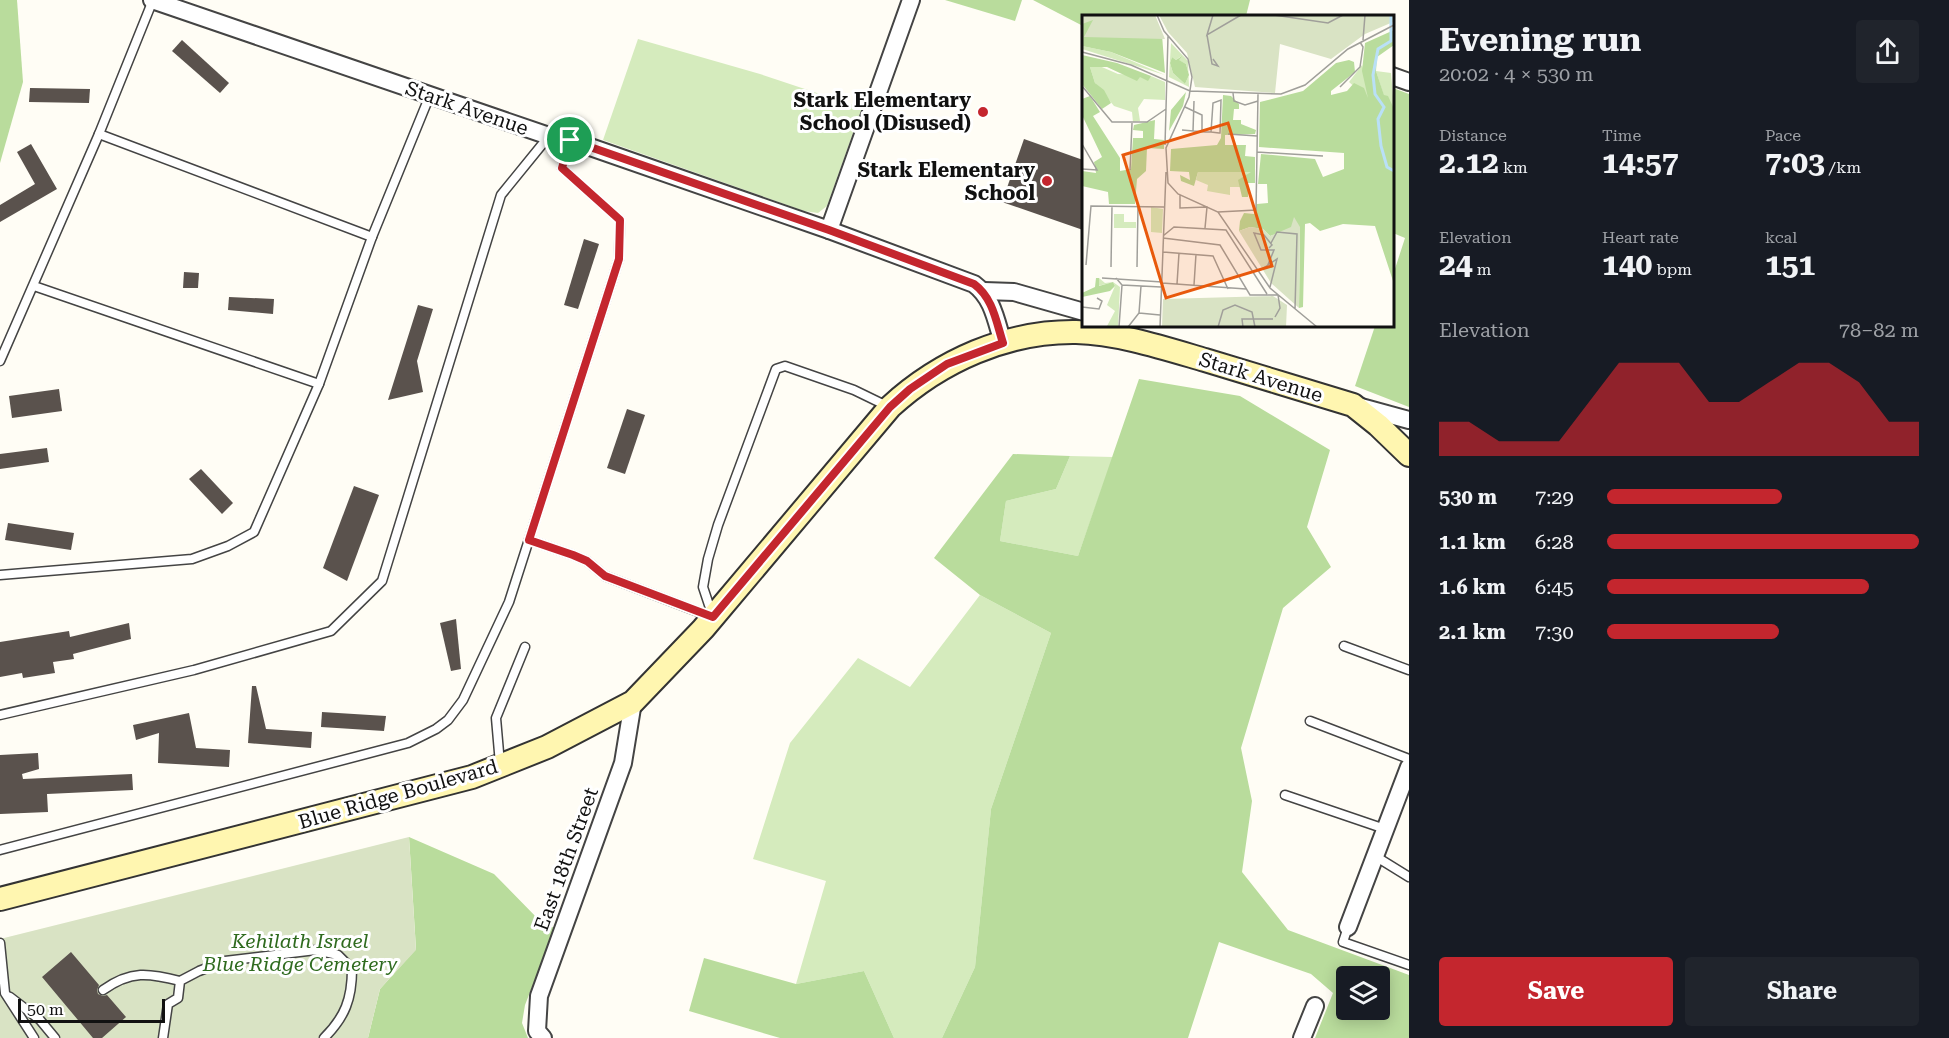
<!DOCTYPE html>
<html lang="en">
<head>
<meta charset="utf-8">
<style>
	:root { --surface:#171b24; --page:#20242c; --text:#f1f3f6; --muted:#9ea1a6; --accent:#c4262e }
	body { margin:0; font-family:"Roboto Serif",serif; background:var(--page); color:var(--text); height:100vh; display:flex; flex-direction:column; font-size:22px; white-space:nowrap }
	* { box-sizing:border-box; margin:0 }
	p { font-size:20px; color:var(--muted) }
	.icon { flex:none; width:33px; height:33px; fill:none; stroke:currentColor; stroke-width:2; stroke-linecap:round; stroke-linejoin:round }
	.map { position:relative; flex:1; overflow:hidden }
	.sheet { display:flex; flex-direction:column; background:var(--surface); width:540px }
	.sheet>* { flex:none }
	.tools { position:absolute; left:1336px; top:966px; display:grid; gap:12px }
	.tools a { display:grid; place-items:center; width:54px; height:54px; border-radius:6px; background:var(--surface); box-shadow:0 3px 15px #0003; font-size:30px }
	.scale { position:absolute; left:18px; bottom:15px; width:147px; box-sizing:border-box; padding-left:6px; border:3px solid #111; border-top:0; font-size:16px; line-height:21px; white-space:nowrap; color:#111; -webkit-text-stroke:4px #fff; paint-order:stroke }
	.pin { position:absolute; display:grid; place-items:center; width:51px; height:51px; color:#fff; margin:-26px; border:3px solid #fff; border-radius:50%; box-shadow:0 2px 6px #0007 }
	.round { display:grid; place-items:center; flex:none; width:63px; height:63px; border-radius:6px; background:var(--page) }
	.head { display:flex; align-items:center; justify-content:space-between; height:102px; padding:0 30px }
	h1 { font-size:33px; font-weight:700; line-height:45px }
	.figures { display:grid; grid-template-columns:repeat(3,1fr); gap:9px; height:102px; padding:6px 30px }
	.figures div { display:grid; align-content:center }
	.figures b { font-size:30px; font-weight:700 }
	.figures small { font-size:16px; font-weight:400 }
	.figures p { font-size:16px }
	.chart { height:168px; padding:12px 30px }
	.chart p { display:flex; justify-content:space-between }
	.chart svg { width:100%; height:108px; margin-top:6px; fill:var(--accent); opacity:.7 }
	.action { display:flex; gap:12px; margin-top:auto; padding:12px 30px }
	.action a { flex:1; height:69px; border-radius:6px; background:var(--accent); color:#fff; font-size:24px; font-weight:700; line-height:69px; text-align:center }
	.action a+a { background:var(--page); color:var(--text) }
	ul { padding:0 30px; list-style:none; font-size:20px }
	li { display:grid; grid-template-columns:96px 72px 1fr; align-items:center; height:45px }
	li i { height:15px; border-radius:8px; background:var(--accent) }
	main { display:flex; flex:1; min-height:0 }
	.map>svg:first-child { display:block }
	.green { fill:#d5ebbd }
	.forest { fill:#b9dc9c; fill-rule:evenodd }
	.cemetery { fill:#d9e3c4 }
	.building { fill:#5a524d }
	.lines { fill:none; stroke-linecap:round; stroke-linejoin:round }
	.lane-casing { stroke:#444; stroke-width:11 }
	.street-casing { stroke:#444; stroke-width:20 }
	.secondary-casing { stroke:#333; stroke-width:26 }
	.lane { stroke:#fff; stroke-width:8 }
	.street { stroke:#fff; stroke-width:16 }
	.secondary { stroke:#fff6b0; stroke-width:22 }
	.route-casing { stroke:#fff; stroke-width:12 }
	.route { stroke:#c4262e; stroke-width:8 }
	.poi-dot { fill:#c4262e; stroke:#fff; stroke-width:2 }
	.labels { text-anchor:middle; stroke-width:6; stroke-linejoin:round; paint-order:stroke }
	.poi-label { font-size:20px; font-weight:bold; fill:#111; stroke:#fff; text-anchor:end }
	.street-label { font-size:20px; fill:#111; stroke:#fff }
	.park-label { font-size:20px; font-style:italic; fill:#2f6b1f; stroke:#fff }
	.inset-river { fill:none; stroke:#b9e0f7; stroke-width:3 }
	.inset-road { fill:none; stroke:#a09f9a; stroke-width:1.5 }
	.view { fill:#e8590c; fill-opacity:0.15; stroke:#e8590c; stroke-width:3 }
	.inset-edge { fill:none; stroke:#111; stroke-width:3 }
</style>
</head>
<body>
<main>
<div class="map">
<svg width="1409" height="1038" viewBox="0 0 1409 1038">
	<rect width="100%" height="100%" fill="#fffdf5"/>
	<!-- green -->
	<g class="green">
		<polygon points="638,39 760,74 862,108 827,206 818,213 804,211 603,140"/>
		<polygon points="1070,456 1113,457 1078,556 1000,541 1006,501 1056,489"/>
		<polygon points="980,595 1051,633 991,809 975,967 942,1038 894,1038 864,971 796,984 826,881 753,859 790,743 858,658 910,687"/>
	</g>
	<!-- forest -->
	<g class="forest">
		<polygon points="0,0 17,0 23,82 0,163"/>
		<polygon points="945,0 1022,0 1015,21"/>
		<polygon points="1033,0 1250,0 1246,16 1084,16 1083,26"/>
		<polygon points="1393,88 1409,94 1409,407 1355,386 1375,326 1392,326 1393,275 1405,238 1393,233"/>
		<path d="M1139,379L1240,396L1330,450L1307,527L1331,567L1283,608L1241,748L1252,801L1242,872L1288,930L1409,975V1038H1315L1333,993L1311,974L1219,942L1188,1038H942L975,967L991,809L1051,633L980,595L934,558L1013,454L1070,456L1056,489L1006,501L1000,541L1078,556ZM1347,976H1380V1010H1347Z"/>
		<polygon points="409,837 494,874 542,923 555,928 525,1005 522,1023 528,1038 368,1038 380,989 416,949"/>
		<polygon points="704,958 796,984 864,971 894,1038 780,1038 689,1011"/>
	</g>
	<!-- cemetery -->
	<polygon class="cemetery" points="409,837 416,950 380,989 368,1038 0,1038 0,939"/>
	<!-- building -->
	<g class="building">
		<polygon points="182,40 229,83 220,93 172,51"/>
		<polygon points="30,88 90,89 89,103 29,102"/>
		<polygon points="1024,139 1083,160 1083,230 1002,202"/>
		<polygon points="31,144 57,189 0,222 0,205 35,184 17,152"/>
		<polygon points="584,239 599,244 578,309 564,305"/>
		<polygon points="184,272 199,273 198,288 183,288"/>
		<polygon points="229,297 274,299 273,314 228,310"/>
		<polygon points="418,305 433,309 417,361 423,392 388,400"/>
		<polygon points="59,389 62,411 12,418 9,396"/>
		<polygon points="627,409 645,415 625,474 607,468"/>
		<polygon points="47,448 49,462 0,469 0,454"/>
		<polygon points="201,469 233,503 222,514 189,479"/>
		<polygon points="354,486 379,495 347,581 323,568"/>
		<polygon points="8,523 74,533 71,550 5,540"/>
		<polygon points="456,619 461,669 451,671 440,623"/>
		<polygon points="129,623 131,639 73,654 74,659 53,662 55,673 23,678 22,673 0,677 0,642 69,631 70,637"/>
		<polygon points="252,686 256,686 266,729 312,732 311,748 248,743"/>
		<polygon points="322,712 386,716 384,731 321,727"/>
		<polygon points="189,713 196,748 230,750 229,767 158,763 159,733 136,740 133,725"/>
		<polygon points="38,753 39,769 22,774 23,779 132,774 133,790 47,794 48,812 0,814 0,755"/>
		<polygon points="71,952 99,985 97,990 98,994 103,996 107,995 126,1017 102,1038 93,1038 42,977"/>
	</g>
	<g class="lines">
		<!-- lane casing -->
		<g class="lane-casing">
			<g id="lane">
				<polyline points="99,134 372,237"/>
				<polyline points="34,286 319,384"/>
				<polyline points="0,361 99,134 153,0"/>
				<polyline points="529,540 573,555 587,561 605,576 712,617"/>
				<polyline points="0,575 192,559 228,546 254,532 319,384 372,237 430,95"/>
				<polyline points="712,614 703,587 708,559 718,525 776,369 785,366 854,390 889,407"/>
				<polyline points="1344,646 1409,670"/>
				<polyline points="0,715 194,670 331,631 382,581 501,195 549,136"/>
				<polyline points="1310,721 1409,759"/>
				<polyline points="500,764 496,718 525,647"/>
				<polyline points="1285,795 1385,829"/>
				<polyline points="0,850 408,743 436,729 448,720 463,700 509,602 619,259 620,220 562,168 570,140"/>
				<polyline points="1375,856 1409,877"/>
				<polyline points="1348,927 1343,942 1409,965"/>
				<polyline points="0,943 5,993 34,1038"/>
				<path d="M103,990C131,970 149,973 180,981"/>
				<polyline points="10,997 40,1020 55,1038"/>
				<path d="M163,1038L168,1004L178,998L180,981L199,971L225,961L316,950L338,955L352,969C352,999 345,1017 324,1038"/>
			</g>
		</g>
		<!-- street casing -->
		<g class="street-casing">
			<g id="street">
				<path d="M152,0L549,136L570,140L829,230L974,284C993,298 996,321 1003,343"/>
				<polyline points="1392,76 1409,82"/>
				<polyline points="829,230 911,0"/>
				<polyline points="984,291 1014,292 1084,312"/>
				<polyline points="1361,407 1409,420"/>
				<polyline points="1348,927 1409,767"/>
				<polyline points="543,1038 537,1031 539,996 623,763 633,702"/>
				<polyline points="1302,1038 1315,1006"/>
			</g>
		</g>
		<!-- secondary casing -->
		<g class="secondary-casing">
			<path id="secondary" d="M0,899L472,777L547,747L633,702L703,629L890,407C940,361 1007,331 1076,332C1118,333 1164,348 1205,360C1254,375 1304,390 1353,405L1378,425L1409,455"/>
		</g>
		<!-- lane -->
		<use href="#lane" class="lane"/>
		<!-- street -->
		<use href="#street" class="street"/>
		<!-- secondary -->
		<use href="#secondary" class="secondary"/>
	</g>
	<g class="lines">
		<!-- route casing -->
		<g class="route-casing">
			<path id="route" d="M570,140L829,230L974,284C993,298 996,321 1003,343L947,364L910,389L890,407L713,617L605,576L587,561L573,555L529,540L619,259L620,220L562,168Z"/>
		</g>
		<!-- route -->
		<use href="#route" class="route"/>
	</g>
	<!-- markers -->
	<g class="poi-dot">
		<circle cx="983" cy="112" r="6"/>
		<circle cx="1047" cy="181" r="6"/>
	</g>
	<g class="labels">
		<!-- poi labels -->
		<g class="poi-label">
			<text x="971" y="107">Stark Elementary<tspan x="971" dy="23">School (Disused)</tspan></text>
			<text x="1035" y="177">Stark Elementary<tspan x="1035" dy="23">School</tspan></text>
		</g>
		<!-- street labels -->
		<g class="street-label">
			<text transform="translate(467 108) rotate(19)" y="7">Stark Avenue</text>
			<text transform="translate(1261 377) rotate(17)" y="7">Stark Avenue</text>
			<text transform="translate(398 794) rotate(-16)" y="7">Blue Ridge Boulevard</text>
			<text transform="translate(566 859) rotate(-70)" y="7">East 18th Street</text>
		</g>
		<!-- park labels -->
		<g class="park-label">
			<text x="300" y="948">Kehilath Israel<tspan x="300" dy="23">Blue Ridge Cemetery</tspan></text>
		</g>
	</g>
	<!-- overview -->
	<g transform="translate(1082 15)">
		<rect width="312" height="312" fill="#fffdf5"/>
		<path d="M89,28L106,46L107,72L87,62ZM99,41L96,45L104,49L107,60L103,69L91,58L88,48L90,42L94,45ZM0,31L29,37L83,60L0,34ZM13,49L36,59L69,61L83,67V85L62,84L56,93L58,106L51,107L50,97L32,91L13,68L8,52ZM280,50L289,81L286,84L267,67ZM294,56L309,58L312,94L302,81ZM152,154L170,157L160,172H148V180L125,176L126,170L114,165L116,157ZM69,192L81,194L80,218L69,217ZM32,199H42V207H54V213H32ZM17,263L23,268L31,267L38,272L36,312L25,311L33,296L25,290L33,271L31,267L16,271Z" fill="#d5ebbd" fill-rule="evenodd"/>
		<path d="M0,0L80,20L83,58L29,37L0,31ZM312,15V30L295,42L294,56L302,80L306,81L312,94V269L293,211L261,209L238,216L228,208L223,209L221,292L217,293L218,212L188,221L181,214L168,212L157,216L158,206L162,198L172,199L175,189L186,188L185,169H176L179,139L233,144L241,162L262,154V138L177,132L178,87L221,76L254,48L267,45L272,47L273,57L249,76V80L265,76L272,68L282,73L286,83L280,56L283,28ZM0,40L35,48L69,61L66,66L58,62L55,66L25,52H8L13,68L22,75L29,88L20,94L0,69ZM100,41L97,45L104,49L107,60L103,69L91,58L88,48L90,42L94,45ZM104,77L101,91L87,116L89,95ZM141,80L149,81L157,89V94H152L151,105H159V109L174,115L173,119L143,120V130H164L163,141L173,142V168H166V182H160L156,165L169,157H116L112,171L99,166L98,160L108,165L107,157L88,156L89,134L135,130L139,123ZM8,81L18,97L11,101L38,143V156L49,154L51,123H61V116L51,115L52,110L73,105L72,124L82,125V134L65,133L64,156L55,164L53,189H27L26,177L0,171V156L14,158L12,147L20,142L0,100V84ZM14,263H17V271L31,267L33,271L28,276L0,282V278L13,272Z" fill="#b9dc9c"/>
		<path d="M0,0H73L83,24L2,22L11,5L0,9ZM77,0H312L311,7L283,19L249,44L198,29L193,78L113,72L105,38L86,17ZM212,202L218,212L217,293L189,268L157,216L168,212L181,214L188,221L209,212ZM191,281L205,290L204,312H80L81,284Z" fill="#d9e3c4"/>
		<path class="inset-river" d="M309,0V26L296,34L291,60L293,79L302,92L296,104L299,131L305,152L312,156"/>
		<path class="inset-road" d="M75,0L82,16L106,44L110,62L107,82L84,133L86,168L96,179L136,197L188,273L235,312M131,0L125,20L159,0M192,0L246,8L261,0M125,20L130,49L136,51L131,44M281,25L283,0M0,37L49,50L108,76L199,79L223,70L266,34L312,10M0,71L30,107H65L84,94M258,72L278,52L281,32L278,27M151,78L152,86L163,90L176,86M103,92L120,100V116M100,115L123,117H129L137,118H138L139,85L131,88L129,117M111,116L112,86M146,119L175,121M0,129L15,155L0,154M83,130L86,21M175,137L241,141M48,155L50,108M98,180V193L125,192L123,213M136,197L174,195L176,79M81,221L92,212L144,215L185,279M81,223L138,230L168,280H196L198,293L193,302M189,228L195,217L215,219L213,294M81,237L131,241L146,274M4,250L9,191L82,192M29,252L30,191M55,252L56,191M185,252L192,235H179L172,218L182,220L190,230L187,233M177,256L195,244L188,272M20,263L80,267M34,263L40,270L79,272M80,268L164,274M95,269L97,238M112,270L114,239M0,292L17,294L20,286L15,283M57,298L78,300M37,312L40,270M46,312L57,298L59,271M78,312L84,157M136,312L141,295L153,290L170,297L173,312M161,312L160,304H191"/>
		<path class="view" d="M146,108L190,251L84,283L41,140Z"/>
		<rect width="312" height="312" class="inset-edge"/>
	</g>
</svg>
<div class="tools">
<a><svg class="icon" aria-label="layers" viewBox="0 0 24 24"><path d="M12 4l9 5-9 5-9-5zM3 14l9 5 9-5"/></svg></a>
</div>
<div class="scale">50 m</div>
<div class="pin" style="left:570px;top:140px;background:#1e9e55"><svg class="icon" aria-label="arrive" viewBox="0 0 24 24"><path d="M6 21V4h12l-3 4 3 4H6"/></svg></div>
</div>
<section class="sheet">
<div class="head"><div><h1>Evening run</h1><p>20:02 · 4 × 530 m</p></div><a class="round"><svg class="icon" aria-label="share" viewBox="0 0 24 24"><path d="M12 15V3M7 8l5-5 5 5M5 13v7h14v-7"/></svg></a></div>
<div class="figures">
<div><p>Distance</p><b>2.12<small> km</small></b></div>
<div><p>Time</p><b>14:57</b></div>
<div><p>Pace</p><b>7:03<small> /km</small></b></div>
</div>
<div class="figures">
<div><p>Elevation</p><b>24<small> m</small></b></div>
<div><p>Heart rate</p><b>140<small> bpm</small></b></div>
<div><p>kcal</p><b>151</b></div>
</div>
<div class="chart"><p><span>Elevation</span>78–82 m</p>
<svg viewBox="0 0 160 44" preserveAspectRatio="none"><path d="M0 44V30L10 30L20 38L30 38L40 38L50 22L60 6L70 6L80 6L90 22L100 22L110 14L120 6L130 6L140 14L150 30L160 30V44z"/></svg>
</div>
<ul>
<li><b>530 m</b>7:29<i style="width:56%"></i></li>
<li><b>1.1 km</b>6:28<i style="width:100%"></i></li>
<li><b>1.6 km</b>6:45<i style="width:84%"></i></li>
<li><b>2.1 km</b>7:30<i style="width:55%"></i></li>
</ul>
<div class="action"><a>Save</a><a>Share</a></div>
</section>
</main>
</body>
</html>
